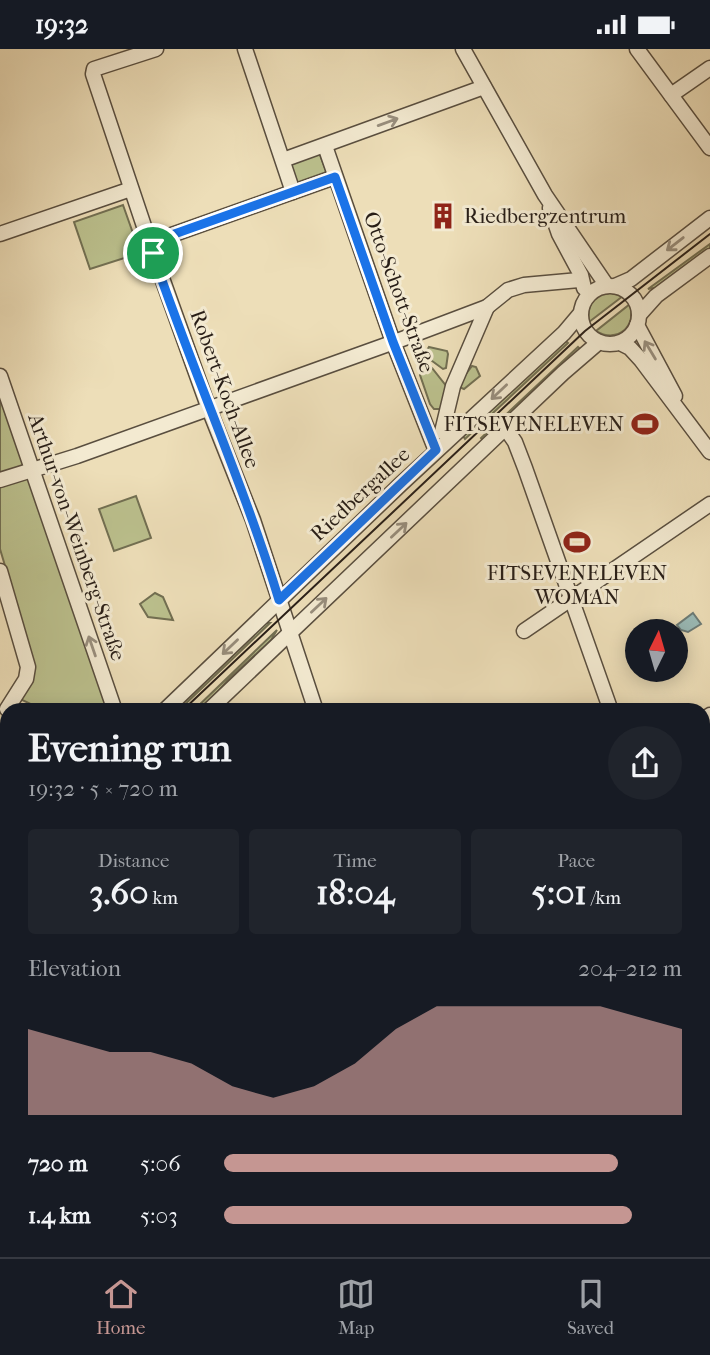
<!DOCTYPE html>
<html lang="en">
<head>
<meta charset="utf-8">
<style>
	:root { --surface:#171b24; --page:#20242c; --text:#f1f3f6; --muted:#9ea1a6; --line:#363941; --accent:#c59692 }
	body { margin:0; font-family:"IM FELL French Canon",serif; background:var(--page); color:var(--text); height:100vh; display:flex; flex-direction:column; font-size:26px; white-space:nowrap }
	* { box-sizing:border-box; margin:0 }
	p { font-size:23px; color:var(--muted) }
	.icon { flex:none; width:38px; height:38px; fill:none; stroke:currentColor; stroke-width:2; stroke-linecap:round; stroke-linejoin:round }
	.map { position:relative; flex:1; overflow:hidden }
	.details { position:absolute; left:0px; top:654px; width:710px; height:555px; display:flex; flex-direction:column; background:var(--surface); border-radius:21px 21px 0 0; box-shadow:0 4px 18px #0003 }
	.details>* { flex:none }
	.needle { width:46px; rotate:5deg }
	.buttons { position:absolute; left:625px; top:570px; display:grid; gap:14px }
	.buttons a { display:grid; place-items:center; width:63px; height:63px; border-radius:50%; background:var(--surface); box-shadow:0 4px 18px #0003; font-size:35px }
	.pin { position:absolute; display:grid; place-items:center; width:60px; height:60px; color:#fff; margin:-30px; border:4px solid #fff; border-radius:50%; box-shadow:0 2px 7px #0007 }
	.round { display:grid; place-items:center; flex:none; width:74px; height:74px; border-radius:37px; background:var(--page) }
	.head { display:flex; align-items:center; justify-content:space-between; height:119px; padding:0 28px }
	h1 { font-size:38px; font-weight:700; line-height:52px }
	.figures { display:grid; grid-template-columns:repeat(3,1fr); gap:10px; height:119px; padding:7px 28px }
	.figures div { display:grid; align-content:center; border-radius:7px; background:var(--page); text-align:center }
	.figures b { font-size:35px; font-weight:700 }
	.figures small { font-size:19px; font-weight:400 }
	.figures p { font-size:19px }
	.chart { height:196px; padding:14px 28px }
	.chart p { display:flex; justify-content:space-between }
	.chart svg { width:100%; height:126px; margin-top:7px; fill:var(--accent); opacity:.7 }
	ul { padding:0 28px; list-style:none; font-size:23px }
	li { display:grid; grid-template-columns:112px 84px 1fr; align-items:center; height:52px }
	li i { height:18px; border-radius:9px; background:var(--accent) }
	.status { display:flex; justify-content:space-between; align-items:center; height:49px; padding:0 35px; background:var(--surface); direction:ltr }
	.status svg { height:19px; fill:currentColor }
	.dock { display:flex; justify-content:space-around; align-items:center; height:98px; border-top:2px solid var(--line); background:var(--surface); font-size:19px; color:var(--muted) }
	.dock a { display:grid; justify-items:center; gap:4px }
	.dock .current { color:var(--accent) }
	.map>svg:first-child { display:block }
	.green { fill:#bbc08d; stroke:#726f52; stroke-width:2 }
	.water { fill:#9bbbb7; stroke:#6d7c77; stroke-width:2 }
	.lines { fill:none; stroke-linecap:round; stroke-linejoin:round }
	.minor-casing { stroke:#594e3f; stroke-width:17 }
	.minor { stroke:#f3ead1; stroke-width:14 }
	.tram { stroke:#281e17; stroke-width:2 }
	.oneway { stroke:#988e7d }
	.route-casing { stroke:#fff; stroke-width:14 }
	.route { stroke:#1a73e8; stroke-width:9 }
	.labels { text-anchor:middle; stroke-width:6; stroke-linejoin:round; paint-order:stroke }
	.poi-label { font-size:21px; fill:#281e17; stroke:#f3ead1; text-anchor:start }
	.street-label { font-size:21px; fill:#281e17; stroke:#f3ead1 }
</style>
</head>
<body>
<div class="status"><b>19:32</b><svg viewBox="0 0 49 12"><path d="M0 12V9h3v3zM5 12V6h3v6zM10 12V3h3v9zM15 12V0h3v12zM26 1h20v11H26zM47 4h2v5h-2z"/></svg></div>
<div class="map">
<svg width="710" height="1208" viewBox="0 0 710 1208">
	<rect width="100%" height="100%" fill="#eddeb8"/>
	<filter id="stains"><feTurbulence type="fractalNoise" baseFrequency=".00286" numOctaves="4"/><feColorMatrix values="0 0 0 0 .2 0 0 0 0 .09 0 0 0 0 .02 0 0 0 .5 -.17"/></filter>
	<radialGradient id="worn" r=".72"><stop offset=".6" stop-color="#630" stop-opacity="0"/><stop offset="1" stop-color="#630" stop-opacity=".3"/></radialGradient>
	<!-- green -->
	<g class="green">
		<polygon points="315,104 320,106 326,122 323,128 301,136 294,132 290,116 292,112"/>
		<polygon points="123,156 140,204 90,220 74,173"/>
		<polygon points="710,195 710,203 656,243 653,239 648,240"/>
		<path d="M609,243L623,247L589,273C586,257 593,246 609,243Z"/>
		<path d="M630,255C637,277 618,295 596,282Z"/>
		<polygon points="563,289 568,294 465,390 463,387"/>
		<polygon points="429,298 447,302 448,305 446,319 443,320 424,306"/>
		<polygon points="578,298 581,301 485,394 481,389"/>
		<polygon points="425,315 432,319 447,338 441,360 434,360 430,355 420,326"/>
		<polygon points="472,317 476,318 480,327 464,340 459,338 463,329"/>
		<polygon points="0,341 110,661 43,661 20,650 30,600 0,500"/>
		<polygon points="136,447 151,489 114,502 99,460"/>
		<polygon points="155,544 163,548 173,571 148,568 140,555"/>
		<polygon points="265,574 270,574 179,661 174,662"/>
		<polygon points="277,581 271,591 228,631 202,661 193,662"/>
		<polygon points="7,775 7,832 0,826 0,791"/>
		<polygon points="710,803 710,846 704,833 704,807"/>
		<polygon points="7,894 7,1043 0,1048 0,902"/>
		<polygon points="7,1080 7,1189 0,1179 0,1085"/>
		<polygon points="17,1202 205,1202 207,1208 21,1208"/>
		<polygon points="427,1202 441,1202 442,1207 458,1202 518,1202 520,1208 435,1208 424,1206"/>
		<polygon points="613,1202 687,1202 690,1208 609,1208"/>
	</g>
	<!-- water -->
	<g class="water">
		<polygon points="693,564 701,575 688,583 681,581 677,576"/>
		<polygon points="0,826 7,832 7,860 0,872"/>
	</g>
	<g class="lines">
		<!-- minor casing -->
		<g class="minor-casing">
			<g id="minor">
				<polyline points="156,0 94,20 93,25 153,204 209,360 253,471 316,662"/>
				<polyline points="245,0 293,143"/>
				<polyline points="463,0 545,146 607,237"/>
				<polyline points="637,0 710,99"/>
				<polyline points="671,46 710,19"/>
				<polyline points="325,97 393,293 436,402"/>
				<polyline points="283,111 484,38"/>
				<polyline points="550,159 559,185 581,226 584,239"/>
				<polyline points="0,185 131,140"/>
				<polyline points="149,194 335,128"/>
				<circle cx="610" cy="266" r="29"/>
				<polyline points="615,237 631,230 710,169"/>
				<polyline points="639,266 656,247 710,207"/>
				<polyline points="637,276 675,347"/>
				<polyline points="620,294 630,299 641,311 710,403"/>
				<polyline points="0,327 115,662"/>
				<polyline points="506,380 515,393 525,419 611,662"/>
				<polyline points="442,383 453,337 487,258"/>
				<polyline points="0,431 77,407 397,292 487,258 508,241 524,236 579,231"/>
				<polyline points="0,522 28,618 26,630 7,660"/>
				<polyline points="524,582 710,455"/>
				<polyline points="164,662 401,435 564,284 580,265"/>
				<polyline points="208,662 563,324 599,293"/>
				<polyline points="704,670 710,666"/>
			</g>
		</g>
		<!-- minor -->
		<use href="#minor" class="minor"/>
		<!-- tram -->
		<g class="tram">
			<polyline points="182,662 585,282 710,185"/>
			<polyline points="0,898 7,889"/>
		</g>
	</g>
	<!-- one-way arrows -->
	<defs><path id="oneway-shaft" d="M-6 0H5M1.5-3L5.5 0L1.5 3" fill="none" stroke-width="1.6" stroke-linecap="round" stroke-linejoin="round" transform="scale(1.75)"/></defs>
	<g class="oneway">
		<use href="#oneway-shaft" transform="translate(388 73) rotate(-20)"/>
		<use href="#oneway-shaft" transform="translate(675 195) rotate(142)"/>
		<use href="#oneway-shaft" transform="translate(650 301) rotate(-121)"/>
		<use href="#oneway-shaft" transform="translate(499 343) rotate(137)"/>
		<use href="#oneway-shaft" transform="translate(399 481) rotate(-43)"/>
		<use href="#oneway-shaft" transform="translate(319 556) rotate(-43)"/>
		<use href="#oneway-shaft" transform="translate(92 597) rotate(-109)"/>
		<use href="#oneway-shaft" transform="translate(230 598) rotate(136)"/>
	</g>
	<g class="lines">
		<!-- route casing -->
		<g class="route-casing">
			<path id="route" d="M335,128L393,293L436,401L279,551C242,430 189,314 149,194Z"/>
		</g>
		<!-- route -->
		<use href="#route" class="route"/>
	</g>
	<!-- icons -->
	<defs>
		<g id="building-bare" transform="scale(2.1)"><path d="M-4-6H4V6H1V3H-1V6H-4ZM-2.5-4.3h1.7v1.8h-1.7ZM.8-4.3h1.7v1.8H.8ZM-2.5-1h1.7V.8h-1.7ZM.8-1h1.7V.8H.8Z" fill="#8f2418" stroke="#f3ead1" stroke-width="2.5" paint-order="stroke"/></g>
		<g id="stadium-bare" transform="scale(2.1)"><path d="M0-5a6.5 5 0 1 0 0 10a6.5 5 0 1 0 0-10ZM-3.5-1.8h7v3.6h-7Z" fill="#8f2418" stroke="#f3ead1" stroke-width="2.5" paint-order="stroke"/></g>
	</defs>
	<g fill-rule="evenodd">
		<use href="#building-bare" x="443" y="167"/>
		<use href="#stadium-bare" x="645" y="375"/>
		<use href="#stadium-bare" x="577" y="493"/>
	</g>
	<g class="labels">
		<!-- poi labels -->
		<g class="poi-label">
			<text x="464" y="174">Riedbergzentrum</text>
			<text x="624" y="382" text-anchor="end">FITSEVENELEVEN</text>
			<text x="577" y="531" text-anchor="middle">FITSEVENELEVEN<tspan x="577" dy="24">WOMAN</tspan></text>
		</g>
		<!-- street labels -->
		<g class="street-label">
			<text transform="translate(399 243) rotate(70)" y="7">Otto-Schott-Straße</text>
			<text transform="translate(225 340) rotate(70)" y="7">Robert-Koch-Allee</text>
			<text transform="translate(360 445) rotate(-43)" y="7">Riedbergallee</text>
			<text transform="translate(77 488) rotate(71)" y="7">Arthur-von-Weinberg-Straße</text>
		</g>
	</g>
	<rect width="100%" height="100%" filter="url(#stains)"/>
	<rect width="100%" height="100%" fill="url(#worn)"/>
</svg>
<div class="buttons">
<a><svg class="needle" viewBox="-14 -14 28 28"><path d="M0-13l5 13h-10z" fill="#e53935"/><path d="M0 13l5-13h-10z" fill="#9ea1a6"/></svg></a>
</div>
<div class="pin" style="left:153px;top:204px;background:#1e9e55"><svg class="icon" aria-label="arrive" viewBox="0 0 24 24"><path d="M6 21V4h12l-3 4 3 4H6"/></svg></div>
<section class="details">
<div class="head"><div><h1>Evening run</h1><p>19:32 · 5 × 720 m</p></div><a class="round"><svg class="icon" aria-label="share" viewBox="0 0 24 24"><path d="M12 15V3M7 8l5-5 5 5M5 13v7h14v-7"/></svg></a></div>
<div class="figures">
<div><p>Distance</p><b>3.60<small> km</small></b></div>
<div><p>Time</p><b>18:04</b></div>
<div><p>Pace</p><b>5:01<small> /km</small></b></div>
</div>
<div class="chart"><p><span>Elevation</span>204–212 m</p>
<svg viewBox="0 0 160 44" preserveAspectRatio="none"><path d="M0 44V14L10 18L20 22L30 22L40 26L50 34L60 38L70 34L80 26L90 14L100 6L110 6L120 6L130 6L140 6L150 10L160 14V44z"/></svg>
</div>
<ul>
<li><b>720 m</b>5:06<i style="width:86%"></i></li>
<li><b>1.4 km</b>5:03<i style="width:89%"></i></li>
</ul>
</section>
</div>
<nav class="dock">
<a class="current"><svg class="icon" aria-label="home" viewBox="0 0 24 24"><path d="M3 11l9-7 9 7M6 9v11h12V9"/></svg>Home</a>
<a><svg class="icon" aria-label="map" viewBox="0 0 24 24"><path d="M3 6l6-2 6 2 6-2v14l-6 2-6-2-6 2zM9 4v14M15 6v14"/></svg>Map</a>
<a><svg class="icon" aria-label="saved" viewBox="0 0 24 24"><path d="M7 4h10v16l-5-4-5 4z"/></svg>Saved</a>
</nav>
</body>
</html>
